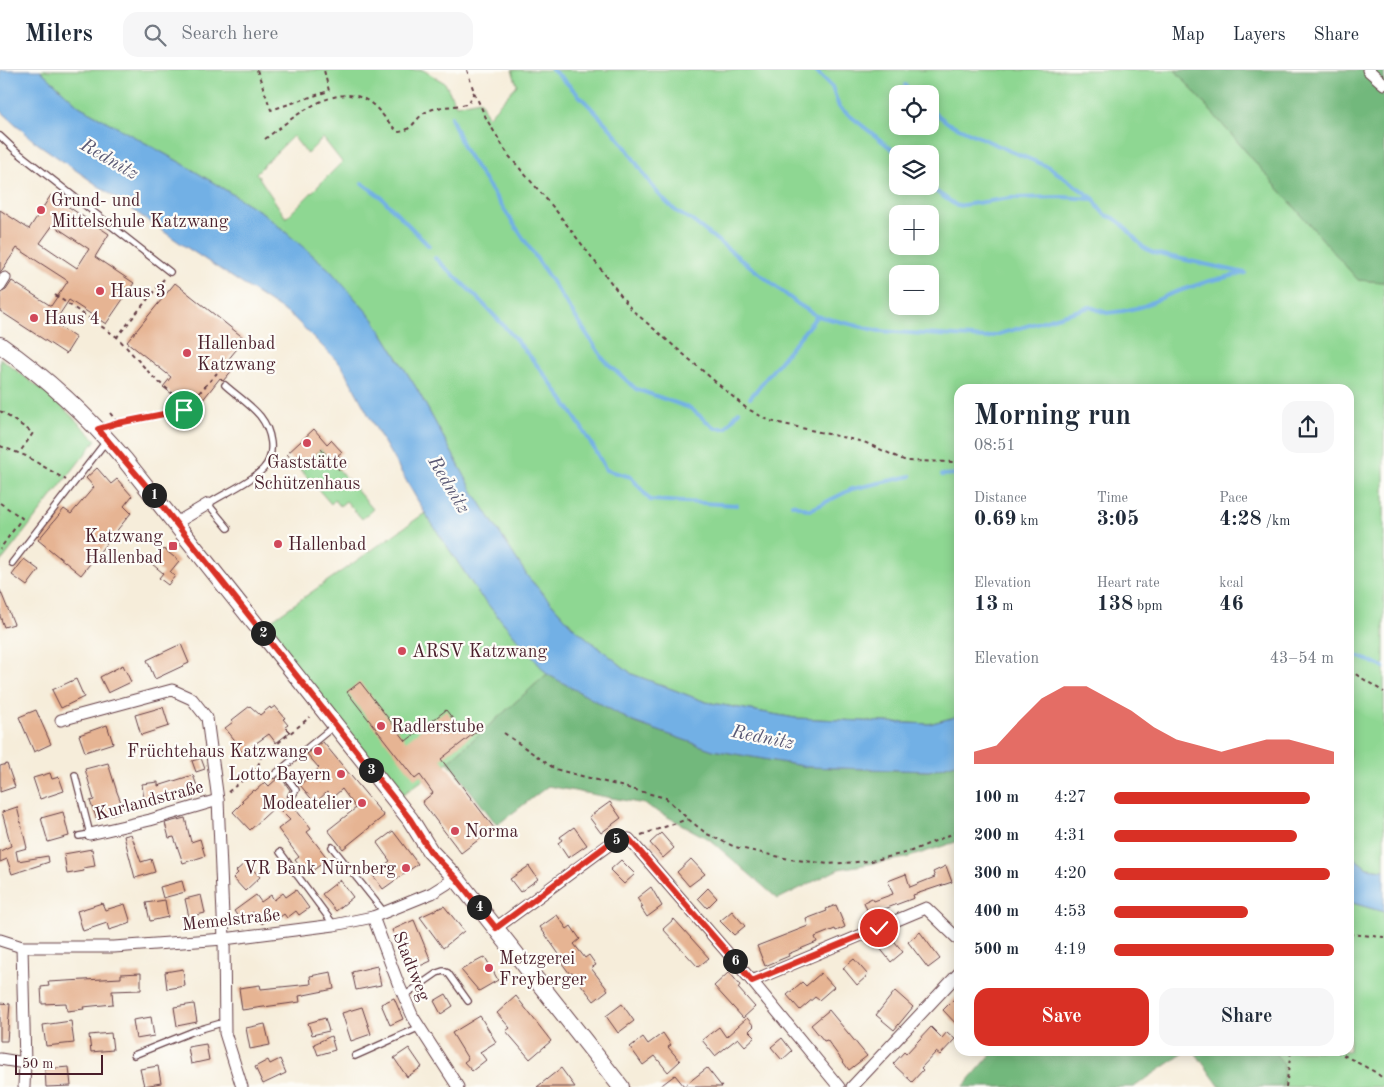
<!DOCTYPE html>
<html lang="en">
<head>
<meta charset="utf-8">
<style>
	:root { --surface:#fff; --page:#f6f6f7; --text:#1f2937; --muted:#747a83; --line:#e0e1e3; --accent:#d93025 }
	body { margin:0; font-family:"Old Standard TT",serif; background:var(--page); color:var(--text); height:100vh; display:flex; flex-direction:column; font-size:19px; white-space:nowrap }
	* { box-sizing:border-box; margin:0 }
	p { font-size:16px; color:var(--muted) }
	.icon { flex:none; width:28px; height:28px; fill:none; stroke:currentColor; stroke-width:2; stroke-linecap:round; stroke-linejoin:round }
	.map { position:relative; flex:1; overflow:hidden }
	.drawer { position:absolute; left:954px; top:314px; width:400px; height:672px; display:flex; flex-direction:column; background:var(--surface); border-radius:15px; box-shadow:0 2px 12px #0003 }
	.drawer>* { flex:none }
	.fabs { position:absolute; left:889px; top:15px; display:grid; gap:10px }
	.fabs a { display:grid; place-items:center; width:50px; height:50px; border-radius:10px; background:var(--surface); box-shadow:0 2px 12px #0003; font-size:25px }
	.scale { position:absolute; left:15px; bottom:12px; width:88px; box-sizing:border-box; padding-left:5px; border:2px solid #4a1f2b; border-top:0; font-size:14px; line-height:18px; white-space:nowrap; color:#4a1f2b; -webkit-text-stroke:4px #fdfcf7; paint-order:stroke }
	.pin { position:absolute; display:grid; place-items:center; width:42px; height:42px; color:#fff; margin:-21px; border:2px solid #fff; border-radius:50%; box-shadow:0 1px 5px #0007 }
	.km { position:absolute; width:25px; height:25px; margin:-12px; border-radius:50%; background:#222; color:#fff; font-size:14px; line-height:25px; text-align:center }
	.round { display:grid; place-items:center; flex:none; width:52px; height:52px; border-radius:15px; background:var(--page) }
	.head { display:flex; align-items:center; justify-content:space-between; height:85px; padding:0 20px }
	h1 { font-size:28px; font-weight:700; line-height:38px }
	.stats { display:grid; grid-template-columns:repeat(3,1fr); gap:8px; height:85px; padding:5px 20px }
	.stats div { display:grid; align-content:center }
	.stats b { font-size:21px; font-weight:700 }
	.stats small { font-size:14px; font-weight:400 }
	.stats p { font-size:14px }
	.chart { height:140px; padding:10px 20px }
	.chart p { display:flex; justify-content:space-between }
	.chart svg { width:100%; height:90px; margin-top:5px; fill:var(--accent); opacity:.7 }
	.cta { display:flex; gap:10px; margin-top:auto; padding:10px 20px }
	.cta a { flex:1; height:58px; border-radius:15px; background:var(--accent); color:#fff; font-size:20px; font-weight:700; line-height:58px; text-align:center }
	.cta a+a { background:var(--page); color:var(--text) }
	ul { padding:0 20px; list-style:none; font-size:16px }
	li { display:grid; grid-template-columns:80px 60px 1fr; align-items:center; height:38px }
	li i { height:12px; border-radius:6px; background:var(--accent) }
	header { display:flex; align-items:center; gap:30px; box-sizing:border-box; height:70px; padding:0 25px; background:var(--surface); border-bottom:1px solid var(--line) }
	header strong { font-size:24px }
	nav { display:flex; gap:28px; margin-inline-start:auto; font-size:18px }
	.search { width:350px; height:45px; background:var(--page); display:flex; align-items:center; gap:12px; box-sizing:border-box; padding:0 18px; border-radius:15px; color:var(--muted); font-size:19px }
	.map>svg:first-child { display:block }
	.green { fill:#8ed792; stroke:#6c7b5e; fill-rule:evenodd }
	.forest { fill:#72b87c; stroke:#5e6c54 }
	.water { fill:#72b0e5; stroke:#5e6888 }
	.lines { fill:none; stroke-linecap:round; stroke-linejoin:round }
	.stream { stroke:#72b0e5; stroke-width:4 }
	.building { fill:#e6b493; fill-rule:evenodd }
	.lane-casing { stroke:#643e45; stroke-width:8 }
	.street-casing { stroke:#643e45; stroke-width:13 }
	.secondary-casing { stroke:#643e45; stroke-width:18 }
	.path { stroke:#643e45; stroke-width:2; stroke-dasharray:4 4; stroke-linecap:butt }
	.lane { stroke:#fff; stroke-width:5.5 }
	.street { stroke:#fff; stroke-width:11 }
	.secondary { stroke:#fff; stroke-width:16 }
	.route-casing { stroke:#fff; stroke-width:10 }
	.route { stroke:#d93025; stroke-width:6 }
	.poi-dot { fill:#d1495b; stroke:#fdfcf7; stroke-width:2 }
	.labels { text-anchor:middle; stroke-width:4.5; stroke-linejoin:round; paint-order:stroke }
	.poi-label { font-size:18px; fill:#4a1f2b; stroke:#fdfcf7; text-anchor:start }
	.street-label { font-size:18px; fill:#4a1f2b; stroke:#fdfcf7 }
	.water-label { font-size:19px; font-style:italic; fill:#5a5975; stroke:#fdfcf7 }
</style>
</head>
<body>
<header>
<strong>Milers</strong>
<div class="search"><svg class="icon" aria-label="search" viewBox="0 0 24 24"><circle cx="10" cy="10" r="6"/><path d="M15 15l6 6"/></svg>Search here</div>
<nav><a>Map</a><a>Layers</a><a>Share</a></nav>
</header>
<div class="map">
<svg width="1384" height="1017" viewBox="0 0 1384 1017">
	<rect width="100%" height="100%" fill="#fdfcf7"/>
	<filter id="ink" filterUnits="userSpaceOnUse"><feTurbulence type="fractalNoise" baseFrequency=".02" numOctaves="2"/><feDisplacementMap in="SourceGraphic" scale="10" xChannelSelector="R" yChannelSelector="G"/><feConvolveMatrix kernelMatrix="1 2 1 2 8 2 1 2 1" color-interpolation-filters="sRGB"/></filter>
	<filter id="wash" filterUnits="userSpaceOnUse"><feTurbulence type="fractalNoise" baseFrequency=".0096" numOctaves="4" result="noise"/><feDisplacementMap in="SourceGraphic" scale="20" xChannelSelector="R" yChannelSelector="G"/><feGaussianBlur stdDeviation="1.12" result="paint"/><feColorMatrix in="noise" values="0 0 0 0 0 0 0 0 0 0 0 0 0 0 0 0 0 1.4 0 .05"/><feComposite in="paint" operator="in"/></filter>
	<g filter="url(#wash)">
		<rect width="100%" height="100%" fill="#f6edda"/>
		<!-- green -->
		<g class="green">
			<path d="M40,0H423L445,13L456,35L480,30L488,47L517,15L512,0H1175L1358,210L1384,212V800L1367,798L1349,784V319H959V646L929,654L795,648L706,632L632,604L573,557L528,507L474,423L417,319L374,250L328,199L263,143L183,94L79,36ZM898,24H930V56H898ZM293,66L307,84L323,68L342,92L286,148L256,103ZM898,84H930V116H898ZM898,144H930V176H898ZM898,204H930V236H898Z"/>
			<polygon points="0,288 53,328 96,370 0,493"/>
			<polygon points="321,379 373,439 362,449 346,431 340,436 335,430 331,434 300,399"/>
			<polygon points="425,443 479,524 547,604 448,692 395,730 260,558"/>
			<polygon points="1349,832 1384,842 1384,1017 1283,1017 1284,994 1273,981 1349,981"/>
		</g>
		<!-- forest -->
		<g class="forest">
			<polygon points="1175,0 1384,0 1384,212 1358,210"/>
			<polygon points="547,604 633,652 713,680 808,697 929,701 959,692 959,771 906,788 839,799 778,829 710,770 644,734 548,716 497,755 448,692"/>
			<polygon points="994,981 1187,981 1134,1017 963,1017"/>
			<polygon points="1194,981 1273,981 1284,994 1283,1017 1220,1017"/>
		</g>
		<!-- water -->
		<g class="water">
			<polygon points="0,0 40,0 79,36 183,94 263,143 329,199 374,250 417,319 474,423 528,507 573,557 632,604 706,632 795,648 929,654 959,646 959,692 929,701 808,697 713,680 633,652 547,604 479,524 425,443 375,357 342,296 293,247 183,175 34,71 0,40"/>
			<polygon points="1349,784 1367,798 1384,800 1384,842 1349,832"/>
		</g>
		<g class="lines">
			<!-- stream -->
			<g class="stream">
				<path d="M552,0L561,7C582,29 606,51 624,75C642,100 662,138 690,149L798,234L817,246L879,261L986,268L1090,237L1107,243L1123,241L1141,237L1173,223L1209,211L1245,203L1154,183L1143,177L1122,154L1114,148L1105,145L1099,138L1094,129L1049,97L1010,81L948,53L930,39"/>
				<polyline points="815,0 832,17 839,37 898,84"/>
				<polyline points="905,15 910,24"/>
				<polyline points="451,47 464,79 604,290 636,319 690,338 715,358 726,358 739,341"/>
				<polyline points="362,113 381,127 429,176"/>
				<polyline points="928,116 957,136 1010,128 1063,127 1092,129"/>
				<path d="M435,188C502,247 564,320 606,400L631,407L650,430L737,435"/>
				<polyline points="750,328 817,246"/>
				<polyline points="942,405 959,404"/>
				<polyline points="792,434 810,440 852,419 911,406"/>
				<polyline points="1349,586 1360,587 1384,597"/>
			</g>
		</g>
		<g id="blocks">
			<!-- building -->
			<g class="building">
				<path d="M51,125L109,164L95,187L134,213L106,254L69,230L54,253L76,268L66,284L0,241V223L6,220L12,211L51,236L68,211L17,178L0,203V140L29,159ZM53,155L89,179L77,198L40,173Z"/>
				<polygon points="175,213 245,269 227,291 234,298 223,311 220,308 194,341 163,317 171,307 127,272"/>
				<polygon points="314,359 327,374 331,370 342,382 338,385 346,395 339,400 321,379 300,399 287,384"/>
				<polygon points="97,398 111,414 117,409 132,426 124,436 131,443 81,505 38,470 64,439 71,444 94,417 86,408"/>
				<polygon points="164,479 179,491 170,502 175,506 168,515 159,508 163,503 152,494"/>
				<polygon points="24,489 39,500 27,516 12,505"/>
				<polygon points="0,520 14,554 4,557 0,546"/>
				<polygon points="181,574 189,593 155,609 147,590"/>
				<polygon points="123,595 131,612 108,623 100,607"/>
				<polygon points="76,609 84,627 61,638 52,620"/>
				<polygon points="360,612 406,671 446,640 460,658 469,651 477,661 441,689 494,758 461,783 422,732 433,723 420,705 415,709 347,622"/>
				<polygon points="250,636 260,645 270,637 271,639 275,636 285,648 283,649 288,655 285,657 290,662 276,673 269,664 252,676 256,681 247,688 236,675 238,674 225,658 233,652 232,650"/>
				<polygon points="163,637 169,656 141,665 135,645"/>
				<polygon points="36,640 51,674 34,682 19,647"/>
				<polygon points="107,655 113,673 85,682 79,665"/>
				<polygon points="323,672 384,746 343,779 328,760 356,738 342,719 332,728 327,722 315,733 300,715 319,698 307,684"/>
				<polygon points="201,688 205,699 196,702 192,691"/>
				<polygon points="108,693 117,722 124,740 97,750 90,731 94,730 85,699"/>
				<polygon points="7,694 15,717 0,722 0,696"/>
				<polygon points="50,703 52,709 59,707 64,721 40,729 33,708"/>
				<polygon points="193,705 200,724 177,732 175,724 144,730 142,714 158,712 158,716"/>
				<polygon points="280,706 290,720 287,726 289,730 292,731 290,732 311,759 307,762 328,789 307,805 295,790 299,787 278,759 290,750 276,736 250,760 233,742 243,732 241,731 253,720 255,721 265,712 269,716"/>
				<polygon points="610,732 621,748 601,763 589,747"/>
				<polygon points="17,737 27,778 16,781 18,791 48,786 49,792 12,804 7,789 0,792 0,781 11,776 2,742"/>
				<polygon points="63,742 69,766 48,772 41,748"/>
				<polygon points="185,748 191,772 200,769 205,786 183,793 174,767 169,768 165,753"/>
				<polygon points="574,757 587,775 568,788 558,773 562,770 560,767"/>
				<polygon points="393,761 418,794 383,819 372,804 390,791 377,773"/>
				<polygon points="661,763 674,778 663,788 650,773"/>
				<polygon points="131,764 141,792 151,789 155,802 135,808 124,766"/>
				<polygon points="92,779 95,796 83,798 84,801 67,804 64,784"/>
				<polygon points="691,789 705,804 689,816 677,802"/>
				<polygon points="621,790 635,804 624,814 610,800"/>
				<polygon points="246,792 260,807 245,821 233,808 238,803 236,801"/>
				<polygon points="529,796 538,809 520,822 510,809"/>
				<polygon points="946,796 952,812 913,825 914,828 879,841 880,844 870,848 864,832 872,828 874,831 893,824 888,811 906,804 910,817 935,807 933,802"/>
				<polygon points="340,810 353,827 336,841 322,824"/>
				<polygon points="182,811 185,822 163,828 160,817"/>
				<polygon points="651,817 662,836 647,847 641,838 643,837 637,828"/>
				<polygon points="708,818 717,828 707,838 698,828"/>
				<polygon points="296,820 309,838 299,845 296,841 287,848 284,844 275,851 272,846 262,854 253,842 241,851 234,841 256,825 261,832 271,825 274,830 283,823 286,827"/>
				<polygon points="201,825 205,843 189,847 185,829"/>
				<polygon points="165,830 168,847 150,851 146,833"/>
				<polygon points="102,833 105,840 125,834 131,853 109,860 107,853 83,861 77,841"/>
				<polygon points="836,835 845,857 836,861 835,859 815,867 817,872 788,884 789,886 765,896 757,876 808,856 806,849 827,841 826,839"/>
				<polygon points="444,836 464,861 443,878 420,847"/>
				<polygon points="732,841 745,856 734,865 720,851"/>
				<polygon points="557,845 567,859 571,856 580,869 574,874 585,888 589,885 596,895 591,898 608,920 594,931 572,903 570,904 561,892 563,890 540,857"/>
				<polygon points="674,849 709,888 698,897 663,859"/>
				<polygon points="414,850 431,891 409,901 392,860"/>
				<polygon points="920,862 940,889 928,898 908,872"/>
				<polygon points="891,867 903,882 891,892 879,877"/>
				<polygon points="485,887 498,910 479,921 461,900"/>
				<polygon points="854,889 868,905 857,915 843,898"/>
				<polygon points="377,896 381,915 356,920 352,902"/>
				<polygon points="183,899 185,916 167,919 165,902"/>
				<polygon points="331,902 334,919 299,926 300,932 242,940 239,918 260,915 261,919 311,914 310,906"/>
				<polygon points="729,902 740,915 738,918 755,937 743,948 714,916"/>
				<polygon points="141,903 141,920 112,921 113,934 83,937 84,939 67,941 66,933 42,934 41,917 49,916 48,912 121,908 121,904"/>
				<polygon points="821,903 834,917 819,930 815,927 800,940 787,925 802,912 806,916"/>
				<polygon points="895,921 913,937 894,960 876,945"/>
				<polygon points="446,924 453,936 441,944 434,931"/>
				<polygon points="959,924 959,957 943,940"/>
				<polygon points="516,926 551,971 530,989 506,961 510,958 497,943"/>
				<polygon points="394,928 403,949 390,955 381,934"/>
				<polygon points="0,933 10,934 7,971 0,971"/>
				<polygon points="194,934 197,952 177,956 174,937"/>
				<polygon points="622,934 634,951 618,963 606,946"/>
				<polygon points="362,937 371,964 351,971 342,943"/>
				<polygon points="829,940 867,986 849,1000 827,970 824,971 811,955"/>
				<polygon points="480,946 496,972 480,982 486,990 472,1001 464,992 468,989 452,963"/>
				<polygon points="151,947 154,966 136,969 133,950"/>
				<polygon points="325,948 329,961 312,965 308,953"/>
				<polygon points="747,948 754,956 749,961 755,967 745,976 738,968 715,986 702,970 719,957 726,967"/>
				<polygon points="71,951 74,973 46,976 43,955"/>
				<polygon points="265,954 270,975 250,979 246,958"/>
				<polygon points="931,957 942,968 947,962 955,969 940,985 936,982 921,998 923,1000 912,1012 893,994 904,982 906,984"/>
				<polygon points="111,963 113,980 91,982 89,965"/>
				<polygon points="663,963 671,975 668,977 680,991 668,1002 655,986 643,995 630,977 643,967 648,974"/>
				<polygon points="331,966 335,980 318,985 314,974"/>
				<polygon points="782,968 792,981 782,990 771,977"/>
				<polygon points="206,974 209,990 191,994 188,977"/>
				<polygon points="409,978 422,997 407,1007 394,988"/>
				<polygon points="280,989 286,1003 263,1014 255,997 268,990 270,994"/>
				<polygon points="158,996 161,1013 144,1016 140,999"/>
				<polygon points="69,997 71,1016 46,1017 45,999"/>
				<polygon points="561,998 575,1017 537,1017"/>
				<polygon points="707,998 722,1017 659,1017 675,1005 684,1016"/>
			</g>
		</g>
	</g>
	<g filter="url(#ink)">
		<use href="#blocks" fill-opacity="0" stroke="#643e45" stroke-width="1"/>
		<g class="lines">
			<!-- lane casing -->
			<g class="lane-casing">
				<g id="lane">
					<polyline points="0,66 16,81 170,202"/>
					<path d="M225,315C236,325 250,334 260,346C271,360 277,384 263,399C248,414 226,422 208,434L228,458"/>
					<polyline points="12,493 107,370"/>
					<polyline points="281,699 296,720 292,726"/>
					<polyline points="75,705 90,764 79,766"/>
					<polyline points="274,705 334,656"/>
					<polyline points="332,777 384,842"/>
					<polyline points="280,782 334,855"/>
					<polyline points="404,926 437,903 443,901 448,903 468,931"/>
					<polyline points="134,985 194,961 225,952"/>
					<polyline points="355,986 420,957"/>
				</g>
			</g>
			<!-- street casing -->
			<g class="street-casing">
				<g id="street">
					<polyline points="1368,0 1384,14"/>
					<polyline points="0,216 5,208"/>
					<polyline points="176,453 208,434"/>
					<polyline points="61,650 172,620 192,629 207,648 218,730 224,869 225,963 242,1017"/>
					<polyline points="90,764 150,750 218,730"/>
					<polyline points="373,847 398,913 413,947 458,1017"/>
					<polyline points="496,858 614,771 629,769 752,911 839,1017"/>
					<polyline points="0,870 22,877 114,877 224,869 334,855 373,847 432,823 456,808"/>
					<polyline points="22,877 25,993 24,1017"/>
					<polyline points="752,911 926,838 959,870"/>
					<polyline points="0,989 25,993"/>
					<polyline points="852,1017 959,903"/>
				</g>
			</g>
			<!-- secondary casing -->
			<g class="secondary-casing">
				<path id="secondary" d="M0,275C47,308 87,345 125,390L410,749L430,781L456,808L621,1017"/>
			</g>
			<!-- path -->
			<g class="path">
				<polyline points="257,0 271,40 329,21 324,0"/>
				<polyline points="467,0 474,22 487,50 509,86 554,138 632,240 746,338 770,351 864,372 906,391 959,392"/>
				<path d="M265,69C290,50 335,10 368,31C380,39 388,53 398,62C413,61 415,48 426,42C439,35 455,38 469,33L474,22"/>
				<polyline points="164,209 117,267 154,308 189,337"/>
				<polyline points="55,225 117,267"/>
				<polyline points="0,341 33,363 20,382"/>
				<polyline points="110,343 118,353"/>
				<polyline points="112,355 184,340 217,303"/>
				<polyline points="0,376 26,386 66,410"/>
				<polyline points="0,433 22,448 0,479"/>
				<polyline points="1349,600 1384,622"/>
				<polyline points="504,663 555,699 666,728 688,749 707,764 735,777 789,789 828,794 871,791 909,782 959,761"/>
				<polyline points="228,722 257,699 261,687 310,647"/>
				<polyline points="641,765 688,749"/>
				<polyline points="1349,864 1384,867"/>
				<polyline points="1336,981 1375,1002 1384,1009"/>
				<polyline points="1286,1017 1291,981"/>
			</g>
			<!-- lane -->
			<use href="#lane" class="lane"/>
			<!-- street -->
			<use href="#street" class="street"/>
			<!-- secondary -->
			<use href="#secondary" class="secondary"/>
		</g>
	</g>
	<g class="lines" filter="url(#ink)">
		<!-- route casing -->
		<g class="route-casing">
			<polyline id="route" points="184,340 118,353 98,359 148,418 410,749 430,781 456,808 496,858 614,770 629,769 752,911 879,858"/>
		</g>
		<!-- route -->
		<use href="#route" class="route"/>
	</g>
	<!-- markers -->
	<g class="poi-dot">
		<circle cx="41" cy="140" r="5"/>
		<circle cx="100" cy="221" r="5"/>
		<circle cx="34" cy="248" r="5"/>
		<circle cx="187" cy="283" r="5"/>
		<circle cx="307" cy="373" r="5"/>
		<circle cx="278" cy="474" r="5"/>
		<rect x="168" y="471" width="10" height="10" rx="2.5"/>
		<circle cx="402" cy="581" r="5"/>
		<circle cx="381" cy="656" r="5"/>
		<circle cx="318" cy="681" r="5"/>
		<circle cx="341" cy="704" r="5"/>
		<circle cx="362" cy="733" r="5"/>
		<circle cx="455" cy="761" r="5"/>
		<circle cx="406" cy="798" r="5"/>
		<circle cx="489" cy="898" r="5"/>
	</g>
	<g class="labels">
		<!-- poi labels -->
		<g class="poi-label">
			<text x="51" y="136">Grund- und<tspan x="51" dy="21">Mittelschule Katzwang</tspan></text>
			<text x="110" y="227">Haus 3</text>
			<text x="44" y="254">Haus 4</text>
			<text x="197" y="279">Hallenbad<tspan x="197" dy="21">Katzwang</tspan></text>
			<text x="307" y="398" text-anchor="middle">Gaststätte<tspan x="307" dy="21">Schützenhaus</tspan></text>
			<text x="163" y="472" text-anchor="end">Katzwang<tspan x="163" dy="21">Hallenbad</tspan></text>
			<text x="288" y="480">Hallenbad</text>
			<text x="412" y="587">ARSV Katzwang</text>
			<text x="391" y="662">Radlerstube</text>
			<text x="308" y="687" text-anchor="end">Früchtehaus Katzwang</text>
			<text x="331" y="710" text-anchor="end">Lotto Bayern</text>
			<text x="352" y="739" text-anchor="end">Modeatelier</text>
			<text x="465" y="767">Norma</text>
			<text x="396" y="804" text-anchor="end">VR Bank Nürnberg</text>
			<text x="499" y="894">Metzgerei<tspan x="499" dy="21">Freyberger</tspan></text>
		</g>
		<!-- street labels -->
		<g class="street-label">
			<text transform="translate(149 730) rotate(-15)" y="6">Kurlandstraße</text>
			<text transform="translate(231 849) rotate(-6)" y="6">Memelstraße</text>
			<text transform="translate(412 896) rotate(68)" y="6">Stadtweg</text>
		</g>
		<!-- water labels -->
		<g class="water-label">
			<text transform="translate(110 88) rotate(30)" y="7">Rednitz</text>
			<text transform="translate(450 414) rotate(59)" y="7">Rednitz</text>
			<text transform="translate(763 666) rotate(11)" y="7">Rednitz</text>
		</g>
	</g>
</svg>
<div class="fabs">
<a><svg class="icon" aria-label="locate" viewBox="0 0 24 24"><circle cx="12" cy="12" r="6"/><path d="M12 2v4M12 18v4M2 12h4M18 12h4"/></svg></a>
<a><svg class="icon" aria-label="layers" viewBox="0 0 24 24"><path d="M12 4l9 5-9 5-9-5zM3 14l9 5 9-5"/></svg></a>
<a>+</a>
<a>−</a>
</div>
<div class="scale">50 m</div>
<div class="pin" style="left:184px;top:340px;background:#1e9e55"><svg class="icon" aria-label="arrive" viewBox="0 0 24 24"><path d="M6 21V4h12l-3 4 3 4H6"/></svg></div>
<div class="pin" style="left:879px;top:858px;background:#d93025"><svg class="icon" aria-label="check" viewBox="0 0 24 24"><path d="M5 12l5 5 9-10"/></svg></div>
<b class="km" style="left:154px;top:425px">1</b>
<b class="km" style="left:263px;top:563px">2</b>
<b class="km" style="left:371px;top:700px">3</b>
<b class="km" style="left:479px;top:837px">4</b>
<b class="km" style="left:616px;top:770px">5</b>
<b class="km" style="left:735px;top:891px">6</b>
<section class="drawer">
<div class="head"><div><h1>Morning run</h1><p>08:51</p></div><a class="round"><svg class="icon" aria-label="share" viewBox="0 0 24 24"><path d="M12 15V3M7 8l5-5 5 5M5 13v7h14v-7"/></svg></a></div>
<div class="stats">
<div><p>Distance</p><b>0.69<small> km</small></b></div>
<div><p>Time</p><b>3:05</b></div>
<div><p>Pace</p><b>4:28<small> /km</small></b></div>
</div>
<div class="stats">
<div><p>Elevation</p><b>13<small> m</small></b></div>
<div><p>Heart rate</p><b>138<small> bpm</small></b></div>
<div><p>kcal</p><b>46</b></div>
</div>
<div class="chart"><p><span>Elevation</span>43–54 m</p>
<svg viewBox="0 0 160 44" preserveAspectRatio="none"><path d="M0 44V38L10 35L20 23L30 12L40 6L50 6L60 12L70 18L80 26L90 32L100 35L110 38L120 35L130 32L140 32L150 35L160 38V44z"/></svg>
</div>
<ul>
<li><b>100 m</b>4:27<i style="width:89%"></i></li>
<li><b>200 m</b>4:31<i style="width:83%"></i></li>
<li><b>300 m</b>4:20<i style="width:98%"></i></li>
<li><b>400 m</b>4:53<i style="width:61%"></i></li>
<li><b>500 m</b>4:19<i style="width:100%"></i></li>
</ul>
<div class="cta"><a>Save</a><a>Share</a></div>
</section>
</div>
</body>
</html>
